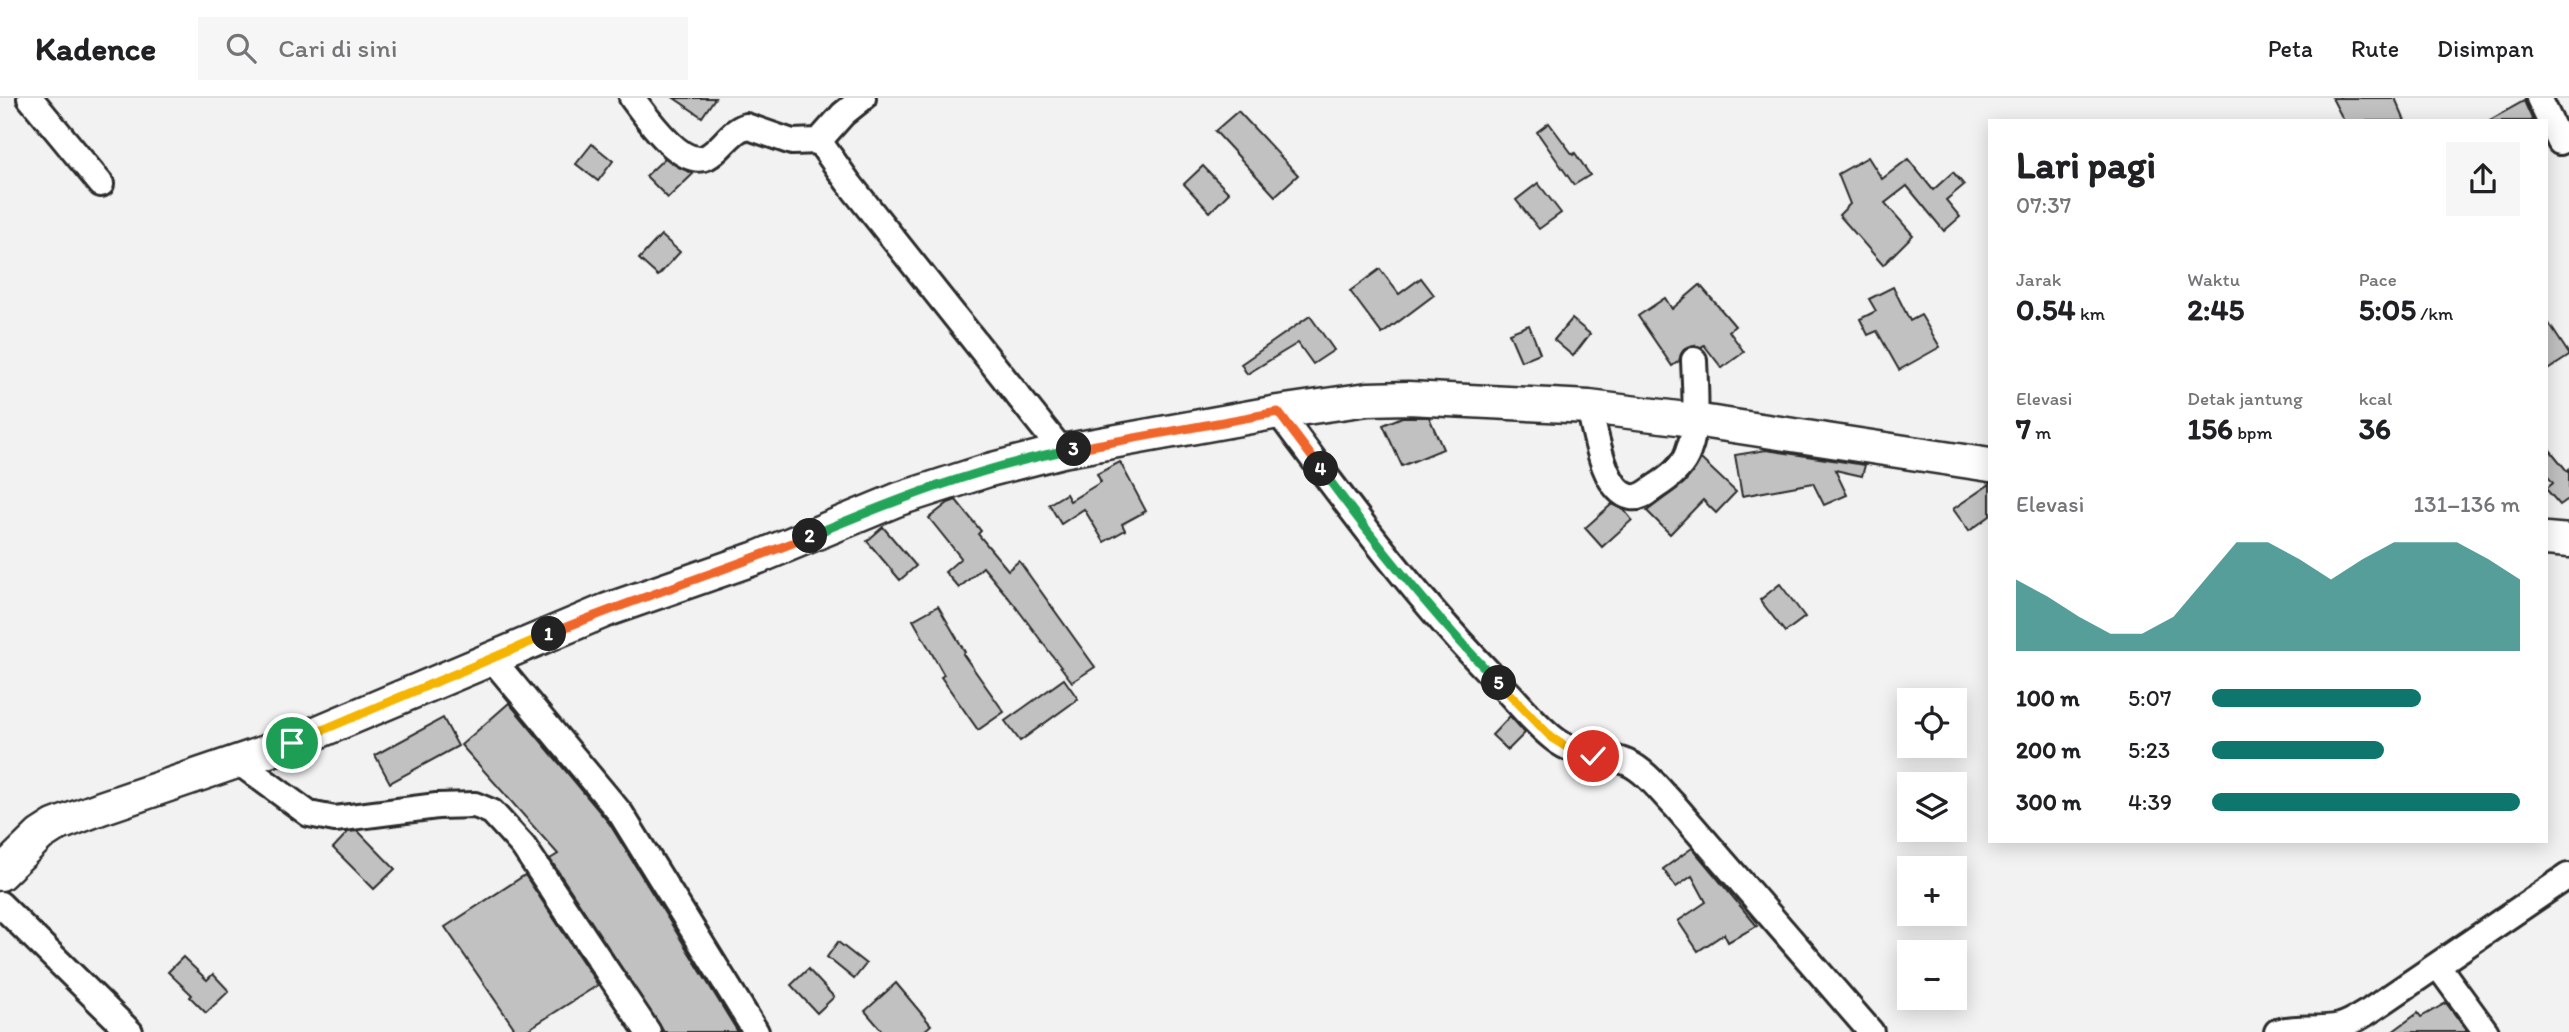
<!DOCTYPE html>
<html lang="id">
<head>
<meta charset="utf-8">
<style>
	:root { --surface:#fff; --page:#f6f6f6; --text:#202124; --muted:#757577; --line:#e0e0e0; --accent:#0f766e }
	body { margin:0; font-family:Itim,sans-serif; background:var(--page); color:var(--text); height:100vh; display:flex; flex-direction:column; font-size:26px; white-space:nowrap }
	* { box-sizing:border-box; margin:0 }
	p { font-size:23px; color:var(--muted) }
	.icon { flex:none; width:38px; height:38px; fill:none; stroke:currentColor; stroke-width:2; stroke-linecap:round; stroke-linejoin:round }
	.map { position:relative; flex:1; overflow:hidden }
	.side { position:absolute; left:1988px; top:21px; width:560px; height:724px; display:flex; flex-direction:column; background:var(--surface); border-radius:0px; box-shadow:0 4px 18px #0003 }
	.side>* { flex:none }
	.controls { position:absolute; left:1897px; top:590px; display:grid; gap:14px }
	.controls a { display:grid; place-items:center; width:70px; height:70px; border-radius:0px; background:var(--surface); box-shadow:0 4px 18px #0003; font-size:35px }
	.pin { position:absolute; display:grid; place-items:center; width:60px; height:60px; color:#fff; margin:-30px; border:4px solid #fff; border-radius:50%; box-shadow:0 2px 7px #0007 }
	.km { position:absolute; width:35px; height:35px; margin:-18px; border-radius:50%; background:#222; color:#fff; font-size:19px; line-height:35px; text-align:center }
	.round { display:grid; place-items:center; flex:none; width:74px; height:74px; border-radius:0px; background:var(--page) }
	.summary { display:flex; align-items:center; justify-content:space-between; height:119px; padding:0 28px }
	h1 { font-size:38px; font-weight:700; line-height:52px }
	.figures { display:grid; grid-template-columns:repeat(3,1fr); gap:10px; height:119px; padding:7px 28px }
	.figures div { display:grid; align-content:center }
	.figures b { font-size:30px; font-weight:700 }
	.figures small { font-size:19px; font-weight:400 }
	.figures p { font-size:19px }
	.chart { height:196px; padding:14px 28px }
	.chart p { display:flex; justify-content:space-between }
	.chart svg { width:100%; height:126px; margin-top:7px; fill:var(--accent); opacity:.7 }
	ul { padding:0 28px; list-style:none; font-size:23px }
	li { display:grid; grid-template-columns:112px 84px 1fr; align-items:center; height:52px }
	li i { height:18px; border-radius:9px; background:var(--accent) }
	header { display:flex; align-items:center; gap:42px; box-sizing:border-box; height:98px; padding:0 35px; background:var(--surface); border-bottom:2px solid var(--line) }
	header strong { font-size:33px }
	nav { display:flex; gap:38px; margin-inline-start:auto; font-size:24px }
	.search { width:490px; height:63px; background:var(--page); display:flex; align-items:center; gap:18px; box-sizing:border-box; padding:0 24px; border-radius:0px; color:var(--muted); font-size:26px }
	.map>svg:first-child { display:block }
	.building { fill:#c1c1c1; stroke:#2b2b2b; stroke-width:2 }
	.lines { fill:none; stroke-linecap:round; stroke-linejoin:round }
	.minor-casing { stroke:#2b2b2b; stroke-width:30 }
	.major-casing { stroke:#2b2b2b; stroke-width:37 }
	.minor { stroke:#fff; stroke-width:24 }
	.major { stroke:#fff; stroke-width:32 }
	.split-1-casing { stroke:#fff; stroke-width:14 }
	.split-2-casing { stroke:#fff; stroke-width:14 }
	.split-3-casing { stroke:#fff; stroke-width:14 }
	.split-4-casing { stroke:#fff; stroke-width:14 }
	.split-5-casing { stroke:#fff; stroke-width:14 }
	.split-6-casing { stroke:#fff; stroke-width:14 }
	.split-1 { stroke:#f5b400; stroke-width:9 }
	.split-2 { stroke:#f0652b; stroke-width:9 }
	.split-3 { stroke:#22a559; stroke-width:9 }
	.split-4 { stroke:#f0652b; stroke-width:9 }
	.split-5 { stroke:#22a559; stroke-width:9 }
	.split-6 { stroke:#f5b400; stroke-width:9 }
</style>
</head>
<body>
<header>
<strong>Kadence</strong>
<div class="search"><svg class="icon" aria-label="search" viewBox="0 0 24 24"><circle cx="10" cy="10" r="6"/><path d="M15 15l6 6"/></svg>Cari di sini</div>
<nav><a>Peta</a><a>Rute</a><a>Disimpan</a></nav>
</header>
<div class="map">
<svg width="2569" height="934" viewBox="0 0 2569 934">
	<rect width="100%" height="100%" fill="#f2f2f2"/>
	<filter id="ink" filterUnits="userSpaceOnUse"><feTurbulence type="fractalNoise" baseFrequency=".0143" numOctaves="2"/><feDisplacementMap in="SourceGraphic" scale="14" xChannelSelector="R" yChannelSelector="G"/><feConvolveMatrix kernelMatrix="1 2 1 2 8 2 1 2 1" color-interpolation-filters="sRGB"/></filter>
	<g filter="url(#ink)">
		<!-- building -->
		<g class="building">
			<polygon points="674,0 715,0 702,19"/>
			<polygon points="2332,0 2395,0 2405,23 2344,23"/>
			<polygon points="2524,3 2533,23 2488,23"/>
			<polygon points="1238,13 1298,77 1275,98 1215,33"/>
			<polygon points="1549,25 1573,57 1575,55 1590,77 1574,87 1537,34"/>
			<polygon points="592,46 613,63 598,83 576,66"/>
			<polygon points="1868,59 1882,81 1908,61 1933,92 1953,74 1964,87 1946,102 1960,119 1944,133 1907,88 1885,105 1913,137 1883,167 1839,117 1850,106 1838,76"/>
			<polygon points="665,60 693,76 668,100 646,78"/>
			<polygon points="1203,68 1229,95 1210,114 1184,86"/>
			<polygon points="1538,85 1561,115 1539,131 1516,102"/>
			<polygon points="661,137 680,154 658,178 639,161"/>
			<polygon points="1380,171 1399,196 1421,180 1434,197 1382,236 1350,193"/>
			<polygon points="1700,187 1735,228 1729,233 1744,254 1722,270 1704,247 1701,249 1693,247 1685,250 1681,256 1679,263 1672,268 1638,218 1665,200 1672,211"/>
			<polygon points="1893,189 1910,223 1921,217 1940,249 1899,272 1877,233 1868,237 1860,221 1876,213 1869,201"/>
			<polygon points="1310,218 1334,252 1313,266 1298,245 1247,276 1241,266"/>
			<polygon points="1572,221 1590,236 1573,258 1554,242"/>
			<polygon points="2546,221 2569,256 2569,258 2546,273"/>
			<polygon points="1529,227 1540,255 1521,263 1509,235"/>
			<polygon points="1402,319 1429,319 1443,351 1402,368 1383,327"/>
			<polygon points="2546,347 2567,373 2569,371 2569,404 2567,402 2560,407 2546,391 2553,385 2546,376"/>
			<polygon points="1766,352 1865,367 1862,378 1835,372 1847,397 1824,407 1813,385 1742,398 1735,357"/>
			<polygon points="1701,361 1736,394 1716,415 1703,402 1670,436 1647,413 1684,385"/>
			<polygon points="1120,364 1146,413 1122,426 1125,432 1104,444 1084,411 1061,426 1049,406 1066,396 1070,403 1101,384 1097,376"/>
			<polygon points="1990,386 1990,418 1969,433 1953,411"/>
			<polygon points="956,402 981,433 978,436 1008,472 1019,463 1095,569 1072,584 1013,505 983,469 959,490 945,474 961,460 929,420 948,405"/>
			<polygon points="1612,406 1624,412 1632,422 1602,449 1585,430"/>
			<polygon points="883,429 916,468 900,482 867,443"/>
			<polygon points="1780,486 1805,519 1785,534 1760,502"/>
			<polygon points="938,508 965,554 963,556 1004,614 978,632 941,579 944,577 913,522"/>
			<polygon points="1064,581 1078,601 1020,643 1005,623"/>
			<polygon points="509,605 609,725 738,934 664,934 550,761 558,756 461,647"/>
			<polygon points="1510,618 1525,635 1508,652 1492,637"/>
			<polygon points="443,620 458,648 390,685 375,657"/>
			<polygon points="358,733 395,771 374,791 333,750 348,734"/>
			<polygon points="1692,750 1757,828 1728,844 1724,836 1698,853 1678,823 1706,804 1692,778 1676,789 1663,771"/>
			<polygon points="525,777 598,887 524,934 517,934 445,829"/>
			<polygon points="838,844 866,866 854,881 827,859"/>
			<polygon points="183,859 207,882 213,876 229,893 206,915 190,899 192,897 168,874"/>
			<polygon points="808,871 834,899 817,915 791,887"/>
			<polygon points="896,885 931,927 923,934 883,934 865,913"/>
			<polygon points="2446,905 2468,934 2392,934 2418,915 2421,919"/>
		</g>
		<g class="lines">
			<!-- minor casing -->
			<g class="minor-casing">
				<g id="minor">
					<polyline points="30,0 101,86"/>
					<path d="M632,0C645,17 681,71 707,59C722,51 730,33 746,28L792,44L819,43L848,84L1062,353"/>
					<polyline points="2539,0 2560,44 2569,39"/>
					<polyline points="819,43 843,16 863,0"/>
					<path d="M1589,309C1595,332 1603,393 1631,399C1640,401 1648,394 1655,389C1668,381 1683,369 1688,354C1699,326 1695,291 1694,262"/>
					<path d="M1278,314C1348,408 1418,503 1501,587C1518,604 1534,625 1553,640C1580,662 1602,652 1628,665C1646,673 1661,694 1675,708L1871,934"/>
					<polyline points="492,561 621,716 756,934"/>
					<polyline points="237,663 309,716 335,721 437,708 475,707 492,714 523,748 648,934"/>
					<polyline points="0,806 130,934"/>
					<polyline points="2438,868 2486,934"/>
					<path d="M2277,934C2298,928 2319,933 2340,928C2351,925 2361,918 2371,912L2568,778"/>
				</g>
			</g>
			<!-- major casing -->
			<g class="major-casing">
				<g id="major">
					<polyline points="2546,441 2569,443"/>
					<polyline points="0,776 40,737 54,728 101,710 292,645 607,512 759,459 899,401 989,372 1062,353 1278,314 1368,301 1408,300 1589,309 1694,322 1990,367"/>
				</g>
			</g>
			<!-- minor -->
			<use href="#minor" class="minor"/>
			<!-- major -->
			<use href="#major" class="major"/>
		</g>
	</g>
	<g class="lines" filter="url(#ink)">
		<!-- split-1 casing -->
		<g class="split-1-casing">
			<polyline id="split-1" points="292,645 549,536"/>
		</g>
		<!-- split-2 casing -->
		<g class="split-2-casing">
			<path id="split-2" d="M549,536C635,500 724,473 810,438"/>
		</g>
		<!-- split-3 casing -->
		<g class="split-3-casing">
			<path id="split-3" d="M810,438C895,402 983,368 1074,351"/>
		</g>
		<!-- split-4 casing -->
		<g class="split-4-casing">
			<polyline id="split-4" points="1074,351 1278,314 1321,371"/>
		</g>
		<!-- split-5 casing -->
		<g class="split-5-casing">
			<path id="split-5" d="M1321,371C1376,446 1435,519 1499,585"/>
		</g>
		<!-- split-6 casing -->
		<g class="split-6-casing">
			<polyline id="split-6" points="1499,585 1552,640 1571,652 1593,658"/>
		</g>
		<!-- split-1 -->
		<use href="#split-1" class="split-1"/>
		<!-- split-2 -->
		<use href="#split-2" class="split-2"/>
		<!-- split-3 -->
		<use href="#split-3" class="split-3"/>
		<!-- split-4 -->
		<use href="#split-4" class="split-4"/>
		<!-- split-5 -->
		<use href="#split-5" class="split-5"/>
		<!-- split-6 -->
		<use href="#split-6" class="split-6"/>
	</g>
</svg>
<div class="controls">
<a><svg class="icon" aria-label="locate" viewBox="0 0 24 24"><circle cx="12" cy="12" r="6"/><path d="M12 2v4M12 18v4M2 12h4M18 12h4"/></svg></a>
<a><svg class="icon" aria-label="layers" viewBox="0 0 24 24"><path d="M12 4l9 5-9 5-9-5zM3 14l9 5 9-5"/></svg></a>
<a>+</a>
<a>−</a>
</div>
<div class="pin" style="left:292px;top:645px;background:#1e9e55"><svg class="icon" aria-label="arrive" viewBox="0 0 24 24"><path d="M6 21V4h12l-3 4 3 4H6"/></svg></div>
<div class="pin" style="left:1593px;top:658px;background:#d93025"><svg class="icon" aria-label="check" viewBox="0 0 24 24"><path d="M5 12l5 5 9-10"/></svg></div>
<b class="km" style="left:549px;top:536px">1</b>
<b class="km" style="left:810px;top:438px">2</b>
<b class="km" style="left:1074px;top:351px">3</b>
<b class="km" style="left:1321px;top:371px">4</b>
<b class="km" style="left:1499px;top:585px">5</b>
<section class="side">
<div class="summary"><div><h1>Lari pagi</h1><p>07:37</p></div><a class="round"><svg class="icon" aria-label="share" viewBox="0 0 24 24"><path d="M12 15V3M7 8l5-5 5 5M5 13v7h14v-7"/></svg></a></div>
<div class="figures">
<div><p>Jarak</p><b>0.54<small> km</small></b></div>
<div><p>Waktu</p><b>2:45</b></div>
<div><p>Pace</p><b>5:05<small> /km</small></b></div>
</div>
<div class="figures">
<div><p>Elevasi</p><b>7<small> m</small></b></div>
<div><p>Detak jantung</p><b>156<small> bpm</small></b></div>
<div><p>kcal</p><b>36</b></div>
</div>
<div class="chart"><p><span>Elevasi</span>131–136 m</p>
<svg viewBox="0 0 160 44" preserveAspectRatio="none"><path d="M0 44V19L10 25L20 32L30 38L40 38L50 32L60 19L70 6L80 6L90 12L100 19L110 12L120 6L130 6L140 6L150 12L160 19V44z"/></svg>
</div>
<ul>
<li><b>100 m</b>5:07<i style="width:68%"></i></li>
<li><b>200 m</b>5:23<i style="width:56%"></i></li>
<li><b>300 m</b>4:39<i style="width:100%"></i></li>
</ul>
</section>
</div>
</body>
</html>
